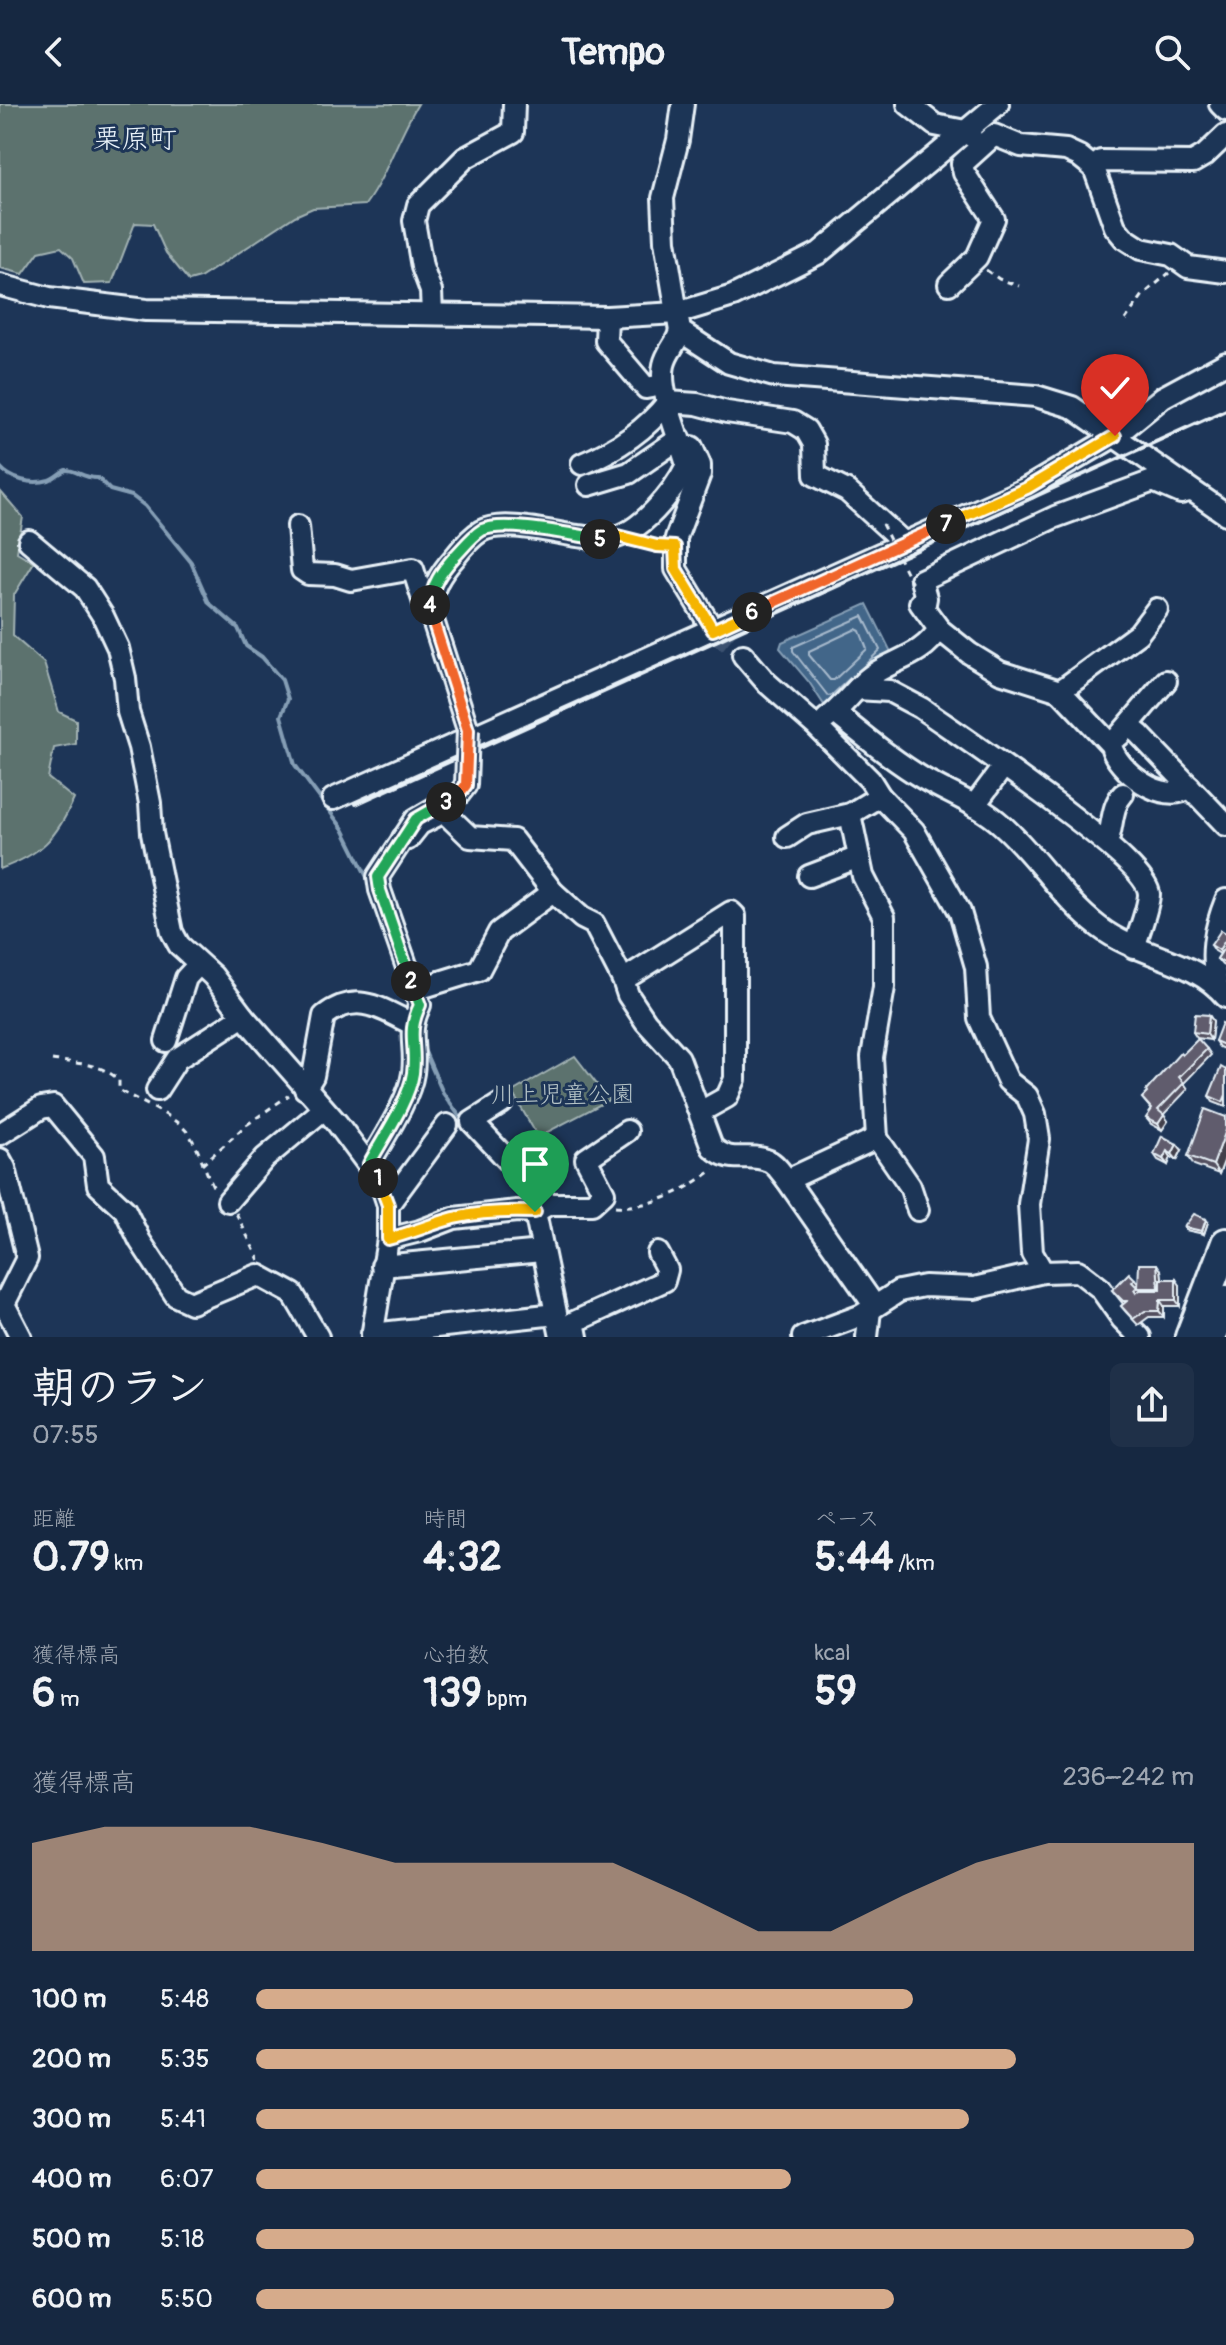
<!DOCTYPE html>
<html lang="ja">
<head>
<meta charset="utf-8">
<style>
	:root { --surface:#162841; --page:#1f3048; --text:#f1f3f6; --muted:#9ea6b1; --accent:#d6ab8b }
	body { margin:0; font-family:Pangolin,"Klee One",sans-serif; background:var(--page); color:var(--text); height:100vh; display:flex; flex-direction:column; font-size:30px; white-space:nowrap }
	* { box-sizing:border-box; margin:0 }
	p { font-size:26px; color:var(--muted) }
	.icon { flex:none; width:44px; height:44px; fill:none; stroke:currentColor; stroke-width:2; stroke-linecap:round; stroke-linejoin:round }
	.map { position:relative; height:1233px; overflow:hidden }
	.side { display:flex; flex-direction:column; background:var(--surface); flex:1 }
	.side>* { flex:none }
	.pin { position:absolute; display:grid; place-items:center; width:68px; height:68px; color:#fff; margin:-82px -34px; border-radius:50% 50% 50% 0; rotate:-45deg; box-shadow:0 0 8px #0007 }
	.pin .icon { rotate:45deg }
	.km { position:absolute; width:40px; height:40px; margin:-20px; border-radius:50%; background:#222; color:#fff; font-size:22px; line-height:40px; text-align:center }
	.round { display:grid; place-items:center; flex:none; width:84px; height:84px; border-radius:12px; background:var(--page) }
	.overview { display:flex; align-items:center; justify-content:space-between; height:136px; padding:0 32px }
	h1 { font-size:44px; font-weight:700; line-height:60px }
	.stats { display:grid; grid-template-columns:repeat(3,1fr); gap:12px; height:136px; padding:8px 32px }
	.stats div { display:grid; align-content:center }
	.stats b { font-size:40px; font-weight:700 }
	.stats small { font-size:22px; font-weight:400 }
	.stats p { font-size:22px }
	.chart { height:224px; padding:16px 32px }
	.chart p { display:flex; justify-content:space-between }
	.chart svg { width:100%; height:144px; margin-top:8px; fill:var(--accent); opacity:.7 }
	ul { padding:0 32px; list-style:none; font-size:26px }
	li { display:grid; grid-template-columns:128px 96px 1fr; align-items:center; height:60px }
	li i { height:20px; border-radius:10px; background:var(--accent) }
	header { display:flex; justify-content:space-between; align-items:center; height:104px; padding:0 32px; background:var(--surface); font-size:36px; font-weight:700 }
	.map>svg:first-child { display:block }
	.green { fill:#5b726e; stroke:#a2b2b3; stroke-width:2 }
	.water { fill:#436689; stroke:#859eb5; stroke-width:2 }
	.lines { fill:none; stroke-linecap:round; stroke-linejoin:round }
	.shore { stroke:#a6b9cc; stroke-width:2 }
	.stream { stroke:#859eb5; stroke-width:4 }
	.minor-tunnel { stroke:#3b516f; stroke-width:20; stroke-dasharray:20 10; stroke-linecap:butt }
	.minor-casing { stroke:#e8f1f8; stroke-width:26 }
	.highway-casing { stroke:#e8f1f8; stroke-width:34 }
	.path { stroke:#e8f1f8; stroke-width:3; stroke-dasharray:6 6; stroke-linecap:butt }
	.minor { stroke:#1d3557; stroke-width:20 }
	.highway { stroke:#1d3557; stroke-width:28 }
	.rail { stroke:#e8f1f8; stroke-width:4 }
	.minor-bridge-casing { stroke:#e8f1f8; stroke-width:26; stroke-linecap:butt }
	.path-bridge { stroke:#e8f1f8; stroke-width:3; stroke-dasharray:6 6; stroke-linecap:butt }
	.minor-bridge { stroke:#1d3557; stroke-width:20 }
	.wall { fill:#534f5e; stroke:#e8f1f8; stroke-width:2 }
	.shaded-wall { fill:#43404c; stroke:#e8f1f8; stroke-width:2 }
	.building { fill:#605c6d; stroke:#e8f1f8; stroke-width:2 }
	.split-1-casing { stroke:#fff; stroke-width:16 }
	.split-2-casing { stroke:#fff; stroke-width:16 }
	.split-3-casing { stroke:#fff; stroke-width:16 }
	.split-4-casing { stroke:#fff; stroke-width:16 }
	.split-5-casing { stroke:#fff; stroke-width:16 }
	.split-6-casing { stroke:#fff; stroke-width:16 }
	.split-7-casing { stroke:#fff; stroke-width:16 }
	.split-8-casing { stroke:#fff; stroke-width:16 }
	.split-1 { stroke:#f5b400; stroke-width:10 }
	.split-2 { stroke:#22a559; stroke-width:10 }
	.split-3 { stroke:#22a559; stroke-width:10 }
	.split-4 { stroke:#f0652b; stroke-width:10 }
	.split-5 { stroke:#22a559; stroke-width:10 }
	.split-6 { stroke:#f5b400; stroke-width:10 }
	.split-7 { stroke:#f0652b; stroke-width:10 }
	.split-8 { stroke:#f5b400; stroke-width:10 }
	.labels { text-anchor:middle; stroke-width:6; stroke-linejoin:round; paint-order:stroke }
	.park-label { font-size:24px; fill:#b7c5c8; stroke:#1d3557 }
	.quarter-label { font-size:28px; fill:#e8f1f8; stroke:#1d3557 }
</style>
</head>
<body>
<header><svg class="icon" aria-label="back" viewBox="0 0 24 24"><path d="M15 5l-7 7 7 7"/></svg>Tempo<svg class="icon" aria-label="search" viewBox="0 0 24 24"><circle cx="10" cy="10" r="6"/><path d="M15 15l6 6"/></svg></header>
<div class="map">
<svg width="1226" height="1233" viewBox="0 0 1226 1233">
	<rect width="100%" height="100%" fill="#1d3557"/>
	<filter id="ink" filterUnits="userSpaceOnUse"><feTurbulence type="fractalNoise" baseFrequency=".0125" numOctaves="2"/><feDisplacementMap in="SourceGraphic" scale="16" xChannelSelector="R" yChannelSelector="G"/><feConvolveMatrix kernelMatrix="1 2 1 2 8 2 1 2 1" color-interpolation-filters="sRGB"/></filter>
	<g filter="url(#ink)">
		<!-- green -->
		<g class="green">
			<path d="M0,0H418C398,32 387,71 365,101L313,104L295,112L200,174L189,177L166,149L153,120L135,119L112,179L84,180L73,154L61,143L39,148L23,170L0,164Z"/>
			<path d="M0,387L23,413L17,448L34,458L14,491L13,532L44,559L59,608L76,616V640L54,644L48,674L74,695C56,735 41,750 0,765Z"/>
			<polygon points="575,952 609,996 538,1033 512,988"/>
		</g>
		<!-- water -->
		<polygon class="water" points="867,500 891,548 828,607 809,578 780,544 782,538"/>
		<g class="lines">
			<!-- shore -->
			<g class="shore">
				<polygon points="856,525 860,527 867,545 834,576 830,576 809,551 809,547"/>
				<polyline points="850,574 832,591 828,592 793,547 793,543 863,512 880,546 860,566"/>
			</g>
			<!-- stream -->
			<g class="stream">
				<path d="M0,363C11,376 32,381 49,376C55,374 60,368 66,366C75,365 84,375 98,374L110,386L132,392L145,402L191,458L209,499L238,524L246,542L262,553L282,576L288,595L281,612L295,661L343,725L369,777"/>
				<polyline points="422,941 443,989 465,1020"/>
			</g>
			<!-- minor-tunnel -->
			<polyline class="minor-tunnel" points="713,526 743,551"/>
			<!-- minor casing -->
			<g class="minor-casing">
				<g id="minor">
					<polyline points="683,0 678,36 663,94 665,137 680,227 729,259 774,272 1036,292 1072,303 1226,410"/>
					<polyline points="908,0 935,21 965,27 971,32"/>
					<polyline points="1220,0 1226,6"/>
					<polyline points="1094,64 1101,57 1193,58 1205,51 1226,31"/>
					<polyline points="949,180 977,153 994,115 964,69 962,60 994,31 1021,42 1066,46 1079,52 1094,64 1115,123 1124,134 1141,145 1171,151 1188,163 1226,168"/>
					<polyline points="0,181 49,194 146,206 607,213 677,209 733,192 819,149 998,0"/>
					<polyline points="432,210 431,187 422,163 414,117 418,101 465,54 513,28 514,0"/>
					<polyline points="607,213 606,237 646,284 663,281"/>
					<polyline points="692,343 700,361 700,370 676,434 676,465 713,526"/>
					<path d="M582,360C616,346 645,327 668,298L697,300L727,308L793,318L806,326L814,340L815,371L847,387L903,438"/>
					<polyline points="589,381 629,369 680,334"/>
					<polyline points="298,422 302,466 308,470 335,471 351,476 413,465 424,499 430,502"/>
					<polyline points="29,437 85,484 103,512 118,544 125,574 128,608 139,643 150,699 152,729 172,828 179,841 213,872 243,912 337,1019 380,1077 388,1101 388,1135 372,1233"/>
					<path d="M920,499L939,525L969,549L1000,568L1060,587L1111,641C1116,666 1164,703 1190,683"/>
					<polyline points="924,504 926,494 921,476 1055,413 1153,377 1181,389 1189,387"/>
					<polyline points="743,551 767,579 816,622 870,676 880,692 914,727 960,808 976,863 979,914 1008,977 1027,992 1035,1010 1039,1035 1029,1100 1032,1149 1043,1168"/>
					<path d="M857,585L889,587L921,604C956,629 1148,756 1149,790C1149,803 1138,830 1134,844"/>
					<polyline points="1060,587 1138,530 1157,505"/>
					<path d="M835,609C864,632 892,656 924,675C950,690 980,701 1002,721C1038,753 1061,794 1099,823C1139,854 1194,854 1226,893"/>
					<path d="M826,615C842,604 852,588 867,575C890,555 921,555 939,525"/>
					<polyline points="1129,622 1139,630 1226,721"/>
					<path d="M468,626L430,507C432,483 439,471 455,453C462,444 471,433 481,427C502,415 554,429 578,432C588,433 599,436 609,435C640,430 674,388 687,361C680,335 658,287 664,261C667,247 677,240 680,227"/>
					<polyline points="1119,632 1166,577"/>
					<polyline points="333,695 1027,384 1115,332 1163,293 1226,259"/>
					<polyline points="974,702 1003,663"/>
					<polyline points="850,710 863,772 884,813 884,883 872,953 877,1034 910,1082 918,1106"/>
					<polyline points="787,733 807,720 850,710 880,692"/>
					<path d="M403,734L408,735L420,720L444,708L470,733L513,736L553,788L582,814L594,820L623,876L628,891L646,918L679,954L712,1043C733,1062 746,1047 769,1057C776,1060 782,1070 787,1076L874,1201"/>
					<path d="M1107,739C1113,723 1111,702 1123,690"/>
					<polyline points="809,772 859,753"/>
					<polyline points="623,876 731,808 735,812 735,975 727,993 700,1008"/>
					<path d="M1217,881C1210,850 1214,826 1226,796"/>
					<polyline points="414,886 479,866 499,828 553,788"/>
					<polyline points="166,937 186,874 199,860"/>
					<path d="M305,985L313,972L324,912C357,887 380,904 412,920"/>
					<polyline points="157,986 177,955 243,912"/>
					<polyline points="502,999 472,1018 549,1100"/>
					<polyline points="0,1030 41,1004 53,1002 94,1052 98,1081 125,1106 140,1137 176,1192 191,1199 258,1171 293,1190 318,1233"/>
					<polyline points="0,1055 5,1064 27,1154 4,1200 21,1233"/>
					<path d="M369,1060C383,1034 409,997 413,969C417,941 406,930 420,901L380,786L378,773L416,715L459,690L466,681"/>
					<polyline points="787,1076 877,1034"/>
					<polyline points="228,1097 265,1054 324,1005"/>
					<polyline points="388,1101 447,1021"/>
					<polyline points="535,1108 561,1233"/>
					<polyline points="388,1135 420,1127 454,1114 517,1107 535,1108 549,1100 592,1100 604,1089 586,1055 627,1027"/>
					<polyline points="382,1162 542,1147"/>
					<polyline points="372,1230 556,1210"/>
					<polyline points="577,1233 574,1218 664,1177 667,1166 658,1149"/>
					<polyline points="803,1233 862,1211 899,1187 924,1182 974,1184 1043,1168 1078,1167 1100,1184 1122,1215 1140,1233"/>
					<polyline points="867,1233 870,1206"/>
				</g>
			</g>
			<!-- highway casing -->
			<g class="highway-casing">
				<g id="highway">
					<polyline points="1190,1233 1226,1139"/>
					<polyline points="1211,1233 1226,1196"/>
				</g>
			</g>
			<!-- path -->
			<g class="path">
				<polyline points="986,166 999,175 1019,182"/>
				<polyline points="1125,216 1143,191 1169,169"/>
				<polyline points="640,439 660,442"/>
				<path d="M52,956C78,960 99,958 119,976V986C138,997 175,1012 188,1029C200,1046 205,1068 215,1086"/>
				<polyline points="202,1061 245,1022 289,991"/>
				<path d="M615,1102C651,1105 687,1086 714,1065"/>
				<polyline points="236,1109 259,1156"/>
			</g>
			<!-- minor -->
			<use href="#minor" class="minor"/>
			<!-- highway -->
			<use href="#highway" class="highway"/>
			<!-- rail -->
			<polyline class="rail" points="356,700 1226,306"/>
			<!-- minor-bridge casing -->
			<g class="minor-bridge-casing">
				<polyline id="minor-bridge" points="466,681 468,626"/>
			</g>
			<!-- path-bridge -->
			<polyline class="path-bridge" points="882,420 912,480"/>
			<!-- minor-bridge -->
			<use href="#minor-bridge" class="minor-bridge"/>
		</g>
		<!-- wall -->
		<g class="wall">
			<polygon points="1226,829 1226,863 1222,861 1217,855 1220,850 1215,847 1211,841"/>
			<polygon points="1209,911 1213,917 1211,936 1197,934 1193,928"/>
			<polygon points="1226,921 1226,946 1219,943 1215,937"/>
			<polygon points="1207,945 1211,951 1184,979 1188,985 1163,1011 1168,1017 1162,1026 1151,1020 1146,1014 1152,1006 1142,994 1182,951"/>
			<polygon points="1226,966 1226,1003 1213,998 1209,992"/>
			<polygon points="1226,1013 1226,1052 1219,1070 1194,1061 1188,1052"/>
			<polygon points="1182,1046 1177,1056 1171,1053 1168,1061 1158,1056 1154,1050"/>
			<polygon points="1208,1118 1204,1130 1186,1126 1184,1123"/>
			<polygon points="1161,1166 1162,1175 1180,1181 1180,1202 1164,1202 1164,1213 1149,1213 1138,1221 1126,1208 1121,1202 1123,1200 1112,1186 1135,1175 1138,1180"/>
		</g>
		<!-- shaded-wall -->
		<g class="shaded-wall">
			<polygon points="1226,835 1226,848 1223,852 1219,846"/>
			<polygon points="1209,911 1213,917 1211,936 1207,930"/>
			<polygon points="1164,1011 1168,1017 1162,1026 1158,1020"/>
			<polygon points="1226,1026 1226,1052 1219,1070 1213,1061"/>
			<polygon points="1177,1040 1182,1046 1177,1056 1172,1050"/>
			<polygon points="1167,1047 1171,1053 1168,1061 1163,1055"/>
			<polygon points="1206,1115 1208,1118 1204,1130 1202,1127"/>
			<polygon points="1157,1160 1161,1166 1164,1190 1159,1184"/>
			<polygon points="1176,1175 1180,1181 1180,1202 1176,1196"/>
			<polygon points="1160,1196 1164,1202 1164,1213 1159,1207"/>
		</g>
		<!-- building -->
		<g class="building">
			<polygon points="1221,826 1226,829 1226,835 1219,846 1211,841"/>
			<polygon points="1226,841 1226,860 1217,855"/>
			<polygon points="1195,910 1209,911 1207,930 1193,928"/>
			<polygon points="1222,919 1226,921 1226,937 1224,941 1215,937"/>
			<polygon points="1198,935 1207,945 1179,973 1184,979 1158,1006 1164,1011 1158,1020 1146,1014 1152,1005 1142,994 1147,989 1146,987 1180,949 1182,951"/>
			<polygon points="1221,963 1226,966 1226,991 1223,998 1209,992"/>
			<polygon points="1205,1005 1226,1013 1226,1026 1213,1061 1188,1052"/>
			<polygon points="1162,1032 1177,1040 1172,1050 1167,1047 1163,1055 1154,1050"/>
			<polygon points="1194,1110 1206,1115 1202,1127 1184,1123"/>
			<polygon points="1139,1160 1157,1160 1159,1184 1138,1184"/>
			<polygon points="1129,1169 1135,1175 1132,1178 1137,1183 1134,1186 1136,1189 1140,1186 1161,1186 1161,1175 1176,1175 1176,1196 1160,1196 1159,1207 1145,1207 1133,1215 1121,1202 1127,1197 1123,1197 1112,1186"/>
		</g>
	</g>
	<g class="lines" filter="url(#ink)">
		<!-- split-1 casing -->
		<g class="split-1-casing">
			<path id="split-1" d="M378,1074L388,1101V1135C411,1129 432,1120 454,1114C479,1108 509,1107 535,1108"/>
		</g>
		<!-- split-2 casing -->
		<g class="split-2-casing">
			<path id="split-2" d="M378,1074L369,1060C383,1034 409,997 413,969C417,941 406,930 420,901L411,877"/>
		</g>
		<!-- split-3 casing -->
		<g class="split-3-casing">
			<polyline id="split-3" points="411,877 380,786 378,773 416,715 446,698"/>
		</g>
		<!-- split-4 casing -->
		<g class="split-4-casing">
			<polyline id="split-4" points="430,501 430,507 468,626 466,681 459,690 446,698"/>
		</g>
		<!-- split-5 casing -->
		<g class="split-5-casing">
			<path id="split-5" d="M430,501C432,480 441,468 455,452C463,444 472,432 482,426C504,416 574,431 600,435"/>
		</g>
		<!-- split-6 casing -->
		<g class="split-6-casing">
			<polyline id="split-6" points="600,435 617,432 657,442 675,443 676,465 713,526 752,508"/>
		</g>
		<!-- split-7 casing -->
		<g class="split-7-casing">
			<polyline id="split-7" points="752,508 946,420"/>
		</g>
		<!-- split-8 casing -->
		<g class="split-8-casing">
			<polyline id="split-8" points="946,420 1027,384 1115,332"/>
		</g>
		<!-- split-1 -->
		<use href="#split-1" class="split-1"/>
		<!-- split-2 -->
		<use href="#split-2" class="split-2"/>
		<!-- split-3 -->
		<use href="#split-3" class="split-3"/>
		<!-- split-4 -->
		<use href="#split-4" class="split-4"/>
		<!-- split-5 -->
		<use href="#split-5" class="split-5"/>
		<!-- split-6 -->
		<use href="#split-6" class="split-6"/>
		<!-- split-7 -->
		<use href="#split-7" class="split-7"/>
		<!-- split-8 -->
		<use href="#split-8" class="split-8"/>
	</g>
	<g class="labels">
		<!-- park labels -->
		<g class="park-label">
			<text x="563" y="998">川上児童公園</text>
		</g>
		<!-- quarter labels -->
		<g class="quarter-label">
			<text x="135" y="44">栗原町</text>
		</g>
	</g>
</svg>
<div class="pin" style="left:535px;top:1108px;background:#1e9e55"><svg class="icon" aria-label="arrive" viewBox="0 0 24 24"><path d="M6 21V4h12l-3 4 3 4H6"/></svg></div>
<div class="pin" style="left:1115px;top:332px;background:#d93025"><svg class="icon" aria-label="check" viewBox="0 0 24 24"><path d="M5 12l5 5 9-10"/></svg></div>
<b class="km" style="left:378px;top:1074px">1</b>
<b class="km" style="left:411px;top:877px">2</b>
<b class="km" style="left:446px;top:698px">3</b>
<b class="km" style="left:430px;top:501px">4</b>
<b class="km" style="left:600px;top:435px">5</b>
<b class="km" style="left:752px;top:508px">6</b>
<b class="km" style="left:946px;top:420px">7</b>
</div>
<section class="side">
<div class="overview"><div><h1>朝のラン</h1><p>07:55</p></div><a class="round"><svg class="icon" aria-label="share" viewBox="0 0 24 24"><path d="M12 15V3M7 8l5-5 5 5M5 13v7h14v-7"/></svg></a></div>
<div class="stats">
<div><p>距離</p><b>0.79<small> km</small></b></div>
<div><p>時間</p><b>4:32</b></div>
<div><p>ペース</p><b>5:44<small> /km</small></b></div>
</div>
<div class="stats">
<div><p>獲得標高</p><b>6<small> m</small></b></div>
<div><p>心拍数</p><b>139<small> bpm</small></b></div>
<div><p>kcal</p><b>59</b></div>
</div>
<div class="chart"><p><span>獲得標高</span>236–242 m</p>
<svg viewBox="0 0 160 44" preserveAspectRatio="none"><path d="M0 44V11L10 6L20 6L30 6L40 11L50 17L60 17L70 17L80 17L90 27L100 38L110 38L120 27L130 17L140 11L150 11L160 11V44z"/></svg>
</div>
<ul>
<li><b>100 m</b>5:48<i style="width:70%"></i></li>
<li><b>200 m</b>5:35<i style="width:81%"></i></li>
<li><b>300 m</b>5:41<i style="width:76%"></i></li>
<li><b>400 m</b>6:07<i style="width:57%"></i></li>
<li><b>500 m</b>5:18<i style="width:100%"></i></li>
<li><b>600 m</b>5:50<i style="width:68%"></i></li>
</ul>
</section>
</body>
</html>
